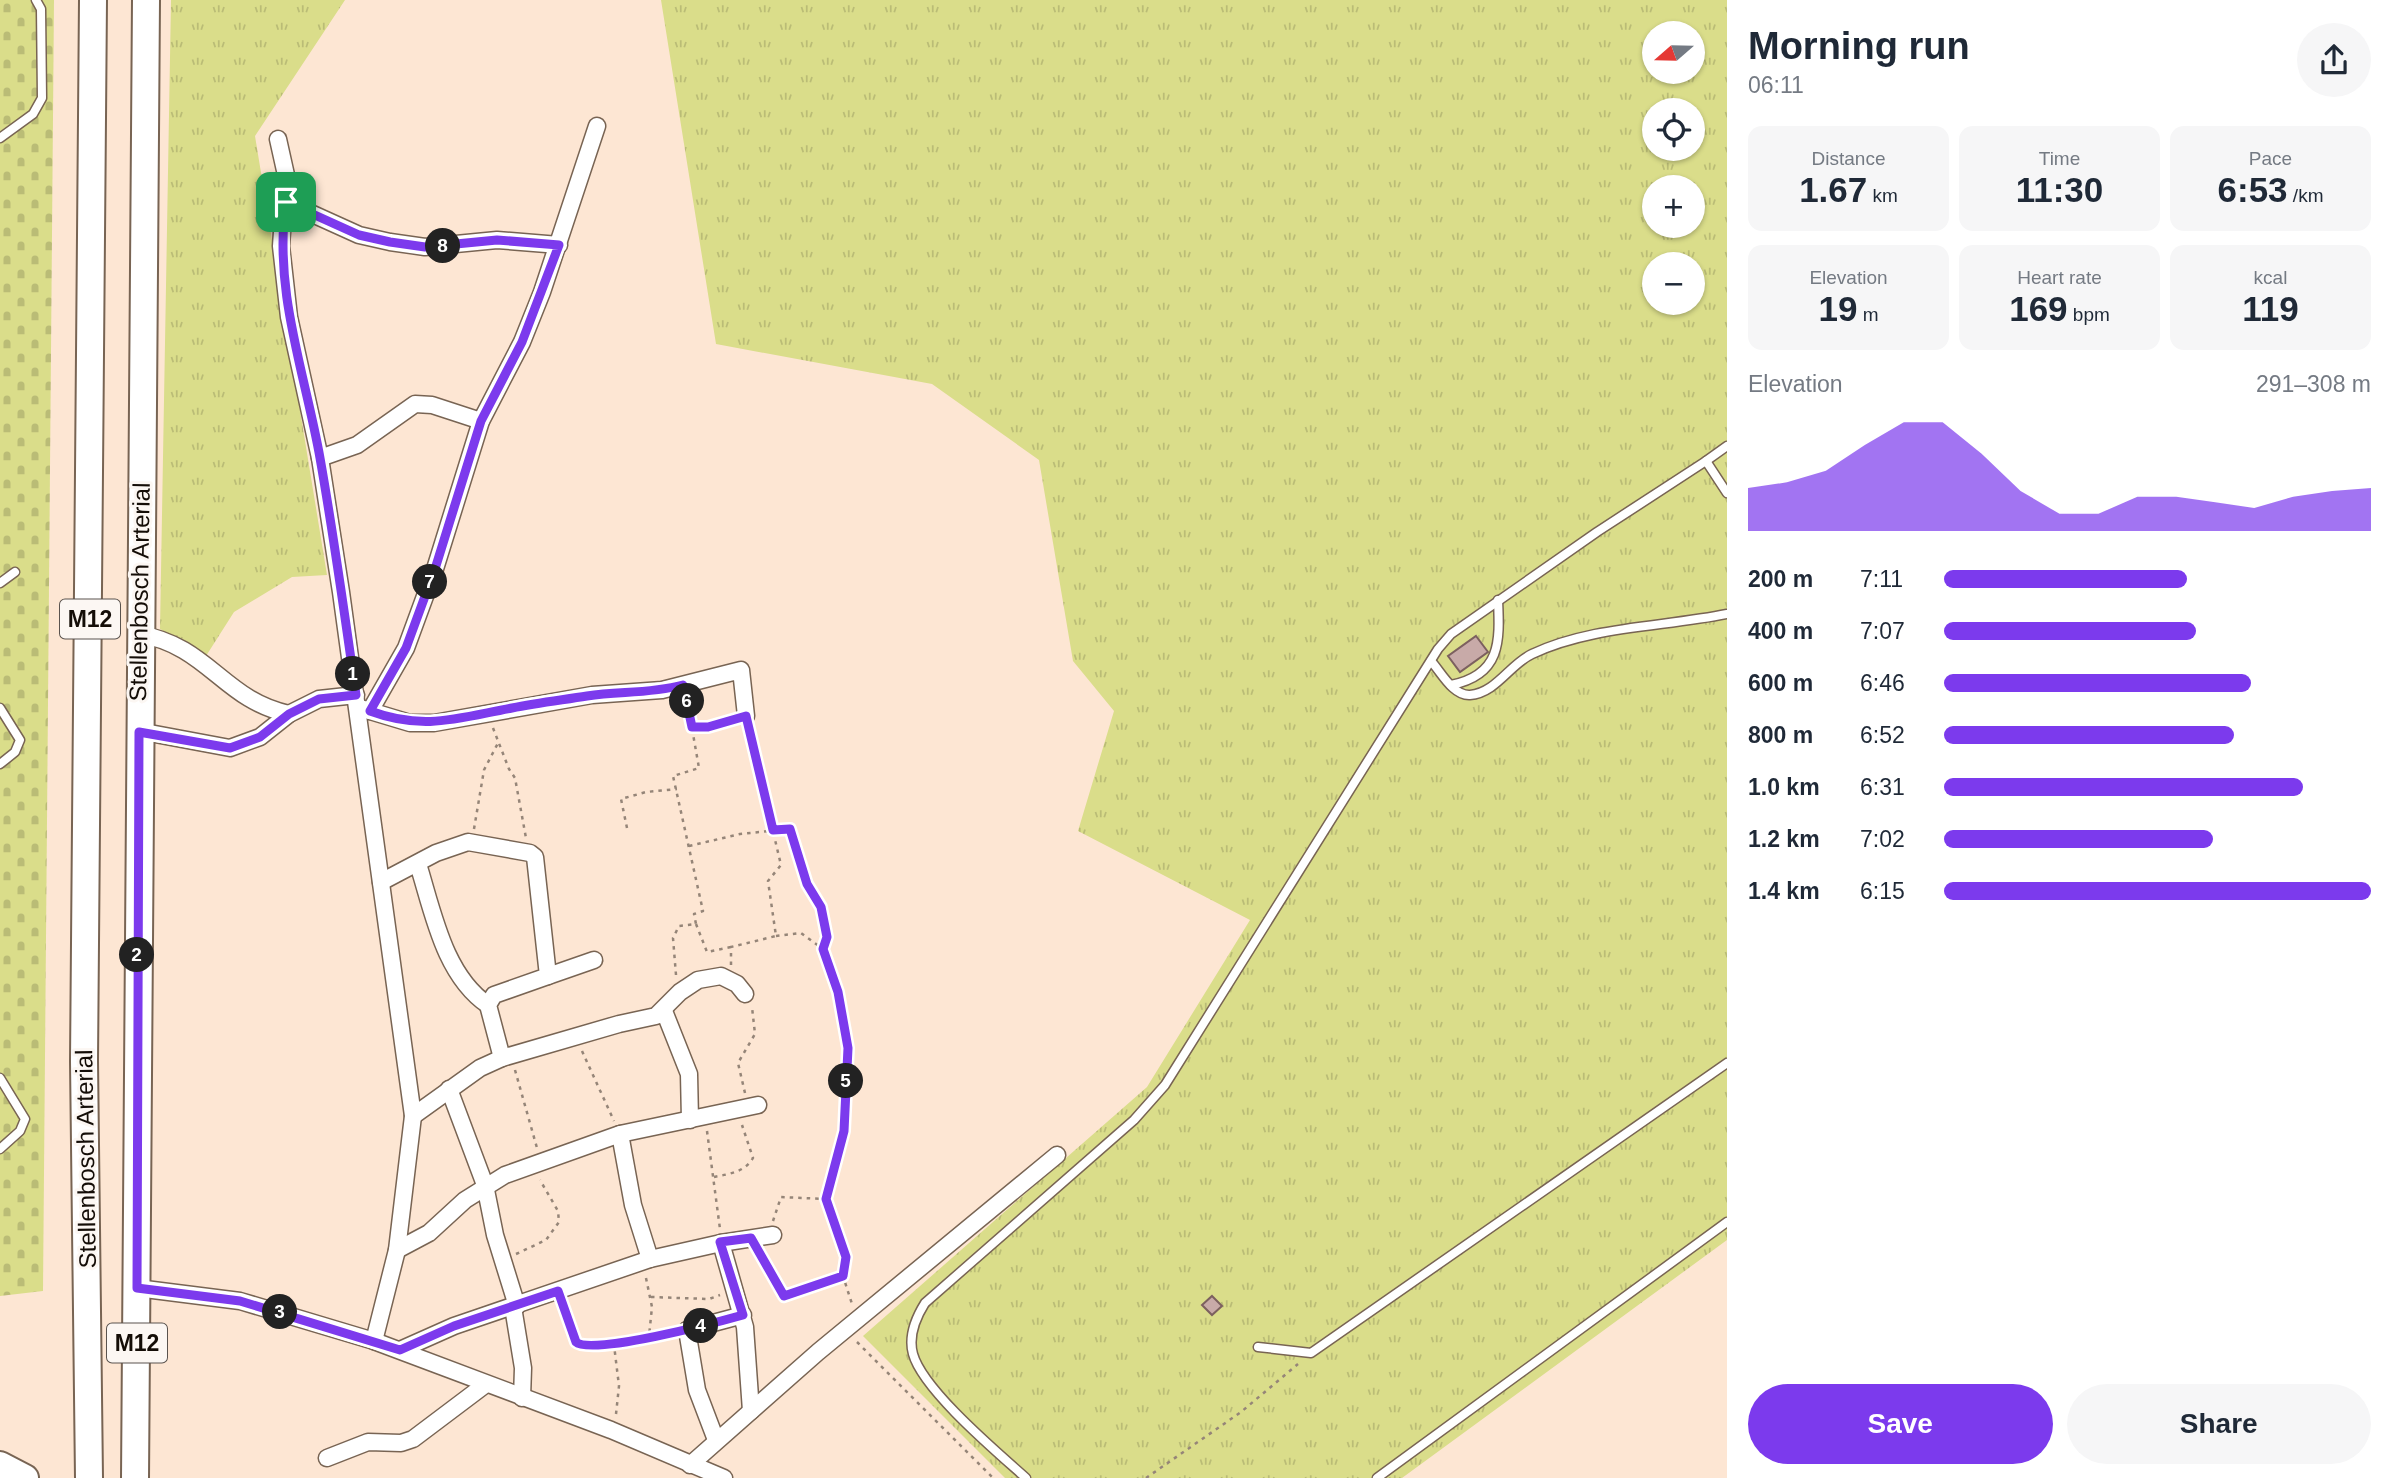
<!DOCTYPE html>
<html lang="en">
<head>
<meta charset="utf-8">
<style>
	:root { --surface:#fff; --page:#f6f6f7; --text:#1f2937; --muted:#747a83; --accent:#7c3aed }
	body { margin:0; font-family:Arial,sans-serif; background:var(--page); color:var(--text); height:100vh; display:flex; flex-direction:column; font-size:26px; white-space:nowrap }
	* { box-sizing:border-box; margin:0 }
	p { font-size:23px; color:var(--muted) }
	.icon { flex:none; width:38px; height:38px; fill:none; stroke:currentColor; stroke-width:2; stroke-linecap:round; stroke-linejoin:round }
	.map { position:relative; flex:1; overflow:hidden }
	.sheet { display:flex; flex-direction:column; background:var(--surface); width:665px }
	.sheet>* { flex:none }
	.needle { width:46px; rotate:250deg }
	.buttons { position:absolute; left:1642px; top:21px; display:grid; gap:14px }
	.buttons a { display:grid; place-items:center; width:63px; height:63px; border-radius:50%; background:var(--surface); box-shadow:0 2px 5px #0004; font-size:35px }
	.pin { position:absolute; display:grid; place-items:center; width:60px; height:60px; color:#fff; margin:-30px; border-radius:14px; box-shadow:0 4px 10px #0006 }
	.km { position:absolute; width:35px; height:35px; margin:-18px; border-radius:50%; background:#222; color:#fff; font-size:19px; line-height:35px; text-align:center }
	.round { display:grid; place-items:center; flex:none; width:74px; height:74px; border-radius:37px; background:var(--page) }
	.summary { display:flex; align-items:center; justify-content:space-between; height:119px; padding:0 21px }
	h1 { font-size:38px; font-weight:700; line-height:52px }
	.metrics { display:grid; grid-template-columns:repeat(3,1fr); gap:10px; height:119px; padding:7px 21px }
	.metrics div { display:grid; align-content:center; border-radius:14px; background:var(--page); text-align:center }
	.metrics b { font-size:35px; font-weight:700 }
	.metrics small { font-size:19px; font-weight:400 }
	.metrics p { font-size:19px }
	.chart { height:196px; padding:14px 21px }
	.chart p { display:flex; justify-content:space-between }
	.chart svg { width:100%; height:126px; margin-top:7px; fill:var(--accent); opacity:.7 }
	.primary-button { display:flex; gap:14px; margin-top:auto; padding:14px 21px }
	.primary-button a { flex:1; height:80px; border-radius:42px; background:var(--accent); color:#fff; font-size:28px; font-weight:700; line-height:80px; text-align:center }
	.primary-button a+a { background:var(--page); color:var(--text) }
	ul { padding:0 21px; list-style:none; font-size:23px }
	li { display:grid; grid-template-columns:112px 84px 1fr; align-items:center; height:52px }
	li i { height:18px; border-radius:9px; background:var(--accent) }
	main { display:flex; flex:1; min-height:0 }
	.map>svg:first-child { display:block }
	.grass { fill:url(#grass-tufts); fill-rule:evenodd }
	.cemetery { fill:url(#cemetery-stones) }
	.building { fill:#c8aaa8; stroke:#7c605f; stroke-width:2 }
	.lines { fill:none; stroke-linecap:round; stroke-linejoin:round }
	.lane-casing { stroke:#786453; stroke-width:11 }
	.street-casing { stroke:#786453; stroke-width:19 }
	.primary-casing { stroke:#786453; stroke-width:30 }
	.path { stroke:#958578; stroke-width:2.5; stroke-dasharray:3.5 5; stroke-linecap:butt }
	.lane { stroke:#fff; stroke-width:8 }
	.street { stroke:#fff; stroke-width:16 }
	.primary { stroke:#fff; stroke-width:26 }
	.route-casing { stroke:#fff; stroke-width:14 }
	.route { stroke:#7c3aed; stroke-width:9 }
	.labels { text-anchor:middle; stroke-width:6; stroke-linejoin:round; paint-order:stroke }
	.shield { fill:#fcf7f3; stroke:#5a534e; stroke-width:2 }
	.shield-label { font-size:23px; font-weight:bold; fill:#140d07 }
	.street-label { font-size:24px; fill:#140d07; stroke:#fcf7f3 }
</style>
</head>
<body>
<main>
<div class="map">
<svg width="1727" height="1478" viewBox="0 0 1727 1478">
	<defs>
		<pattern id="grass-tufts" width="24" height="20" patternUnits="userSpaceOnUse" patternTransform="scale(1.75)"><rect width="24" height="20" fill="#dadd8a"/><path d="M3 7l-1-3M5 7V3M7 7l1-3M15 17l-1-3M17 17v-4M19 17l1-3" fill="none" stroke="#babc76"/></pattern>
		<pattern id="cemetery-stones" width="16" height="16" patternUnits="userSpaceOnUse" patternTransform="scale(1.75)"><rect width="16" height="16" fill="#dadd8a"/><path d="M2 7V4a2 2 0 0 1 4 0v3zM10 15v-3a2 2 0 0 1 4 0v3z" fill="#babc76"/></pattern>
	</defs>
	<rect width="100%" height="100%" fill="#fde6d3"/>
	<!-- grass -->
	<g class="grass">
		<polygon points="171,0 345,0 255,136 327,575 292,577 234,612 206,656 160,629"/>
		<path d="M661,0H1727V1240L1402,1478H1005L863,1336L1147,1087L1250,920L1078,831L1114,711L1073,661L1039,460L932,384L716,344ZM1654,33H1692V72H1654ZM1654,110H1692V149H1654ZM1654,187H1692V226H1654ZM1654,264H1692V303H1654Z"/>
	</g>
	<!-- cemetery -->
	<polygon class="cemetery" points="0,0 54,0 43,1291 0,1296"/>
	<!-- building -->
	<g class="building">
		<polygon points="1476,636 1488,652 1460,672 1448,656"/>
		<polygon points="1212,1296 1222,1306 1212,1315 1202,1305"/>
	</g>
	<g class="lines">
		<!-- lane casing -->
		<g class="lane-casing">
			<g id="lane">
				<polyline points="0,138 33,114 42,98 41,9 36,0"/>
				<polyline points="1706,461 1727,446"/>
				<polyline points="0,583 15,572"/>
				<path d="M1431,661C1441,672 1453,696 1470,695C1496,693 1510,664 1532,654C1591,626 1664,627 1727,614"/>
				<path d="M1451,685C1501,675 1500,642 1498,600"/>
				<polyline points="0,708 20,740 15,752 0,764"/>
				<polyline points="0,1078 25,1119 20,1131 0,1149"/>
				<polyline points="1258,1347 1311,1353 1727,1063"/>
				<path d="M1026,1478C997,1452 923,1390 913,1354C908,1336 915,1319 925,1303L1134,1120L1165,1085L1438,649L1451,634L1597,532L1706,461L1727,493"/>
				<polyline points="1377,1478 1727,1222"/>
			</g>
		</g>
		<!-- street casing -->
		<g class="street-casing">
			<g id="street">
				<polyline points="278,139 286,175 281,246 289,317 320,458 341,592 413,1116 397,1250 374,1341"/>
				<polyline points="286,202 359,235 390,242 425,247 497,240 559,245"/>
				<polyline points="320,458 357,445 415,404 432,405 481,421"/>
				<path d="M139,634C209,646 223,700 289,714"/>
				<polyline points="360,708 410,723 434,723 592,695 662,690 741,670 746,716"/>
				<polyline points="370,711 406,648 435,569 481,421 522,342 542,292 597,126"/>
				<polyline points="139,731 230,748 260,737 289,714 319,699 356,695"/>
				<path d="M418,864C433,912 444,975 488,1005"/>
				<polyline points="381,882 436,853 468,842 530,853 535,857 548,976 494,995 488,1005 502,1058"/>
				<polyline points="548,976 594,960"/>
				<polyline points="664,1011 689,1074 690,1120"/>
				<polyline points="449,1089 485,1185 495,1235 517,1306"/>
				<polyline points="413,1116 480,1068 502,1058 619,1024 656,1016 680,992 698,980 721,976 737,984 745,994"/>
				<polyline points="620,1134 633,1205 650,1259"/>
				<polyline points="721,1243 745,1327 751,1411"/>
				<polyline points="397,1250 429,1233 465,1200 505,1175 620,1134 758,1105"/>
				<polyline points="137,1288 240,1301 374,1341 611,1430 724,1478"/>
				<polyline points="513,1307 523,1368 522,1398"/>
				<polyline points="400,1350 454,1326 650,1259 721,1243 773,1235"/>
				<polyline points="716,1440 697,1390 687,1330 743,1315"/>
				<polyline points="327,1458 368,1442 401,1443 413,1439 486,1384"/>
				<polyline points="690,1465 818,1352 1057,1155"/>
			</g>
		</g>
		<!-- primary casing -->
		<g class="primary-casing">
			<g id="primary">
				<polyline points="0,1465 25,1478"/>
				<polyline points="89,1478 84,1061 93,0"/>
				<polyline points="135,1478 146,0"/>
			</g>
		</g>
		<!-- path -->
		<g class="path">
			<polyline points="693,727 708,727 730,720"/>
			<polyline points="493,728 509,769 515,778 526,838"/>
			<polyline points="627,828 621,799 646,792 677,789"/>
			<polyline points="474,829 484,770 498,743"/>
			<path d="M689,846L740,834L790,829C795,846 799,865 806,882C815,907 831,920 823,949"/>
			<polyline points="696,924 707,952 731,947"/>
			<polyline points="776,936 801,933 823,949 838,992 848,1048 843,1131 826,1199"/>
			<polyline points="731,965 731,947 776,936 768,881 781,865 749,730"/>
			<polyline points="676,975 673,938 679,926 696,924 694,914 703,911 673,776 699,768 687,700"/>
			<polyline points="582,1051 614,1121"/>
			<polyline points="515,1070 537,1148"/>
			<polyline points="745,1093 738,1063 755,1034 752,1007"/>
			<polyline points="707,1131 720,1229"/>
			<path d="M714,1177C729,1174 745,1172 753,1158L742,1125"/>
			<polyline points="773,1221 781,1197 826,1199 846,1257 843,1276"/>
			<polyline points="516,1254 546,1240 559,1222 558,1211 540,1180"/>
			<polyline points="758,1254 784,1296 843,1276 852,1304"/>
			<polyline points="646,1278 652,1307 649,1336"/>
			<polyline points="651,1297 709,1299 720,1295"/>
			<polyline points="563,1304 580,1346 614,1345"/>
			<polyline points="857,1342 993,1478"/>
			<polyline points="616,1414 619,1386 614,1345 670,1332"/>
			<polyline points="1146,1478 1241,1412 1298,1364"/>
		</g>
		<!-- lane -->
		<use href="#lane" class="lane"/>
		<!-- street -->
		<use href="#street" class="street"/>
		<!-- primary -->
		<use href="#primary" class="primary"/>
	</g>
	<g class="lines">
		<!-- route casing -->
		<g class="route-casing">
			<path id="route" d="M286,202L359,235L390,242L425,247L497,240L559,245L522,342L481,421L435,569L406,648L370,711C424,731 458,718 512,708C537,703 562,700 587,696C621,691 648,694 683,685L692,727H708L746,716L773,830L790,829L807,884L821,907L827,937L823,949L838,992L848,1048L844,1131L826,1199L846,1257L843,1276L784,1296L751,1238L720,1242L743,1315C718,1322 591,1356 576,1342L558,1291L454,1326L400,1350L240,1301L137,1288L139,732L230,748L260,737L289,714L319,699L356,695C345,616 334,537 320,458C305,373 273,290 286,202Z"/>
		</g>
		<!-- route -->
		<use href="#route" class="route"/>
	</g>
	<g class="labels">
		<!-- shield labels -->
		<g class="shield">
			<rect x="60" y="599.5" width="60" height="39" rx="5"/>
			<rect x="107" y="1323.5" width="60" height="39" rx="5"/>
		</g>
		<g class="shield-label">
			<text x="90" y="627">M12</text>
			<text x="137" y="1351">M12</text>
		</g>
		<!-- street labels -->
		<g class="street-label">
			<text transform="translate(140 592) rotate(-89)" y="8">Stellenbosch Arterial</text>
			<text transform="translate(86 1159) rotate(-91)" y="8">Stellenbosch Arterial</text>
		</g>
	</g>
</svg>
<div class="buttons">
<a><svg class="needle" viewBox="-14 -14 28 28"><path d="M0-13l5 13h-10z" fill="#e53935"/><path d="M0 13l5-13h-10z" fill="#747a83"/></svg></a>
<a><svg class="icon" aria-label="locate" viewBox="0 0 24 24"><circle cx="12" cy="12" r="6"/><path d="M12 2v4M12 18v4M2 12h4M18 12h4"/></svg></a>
<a>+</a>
<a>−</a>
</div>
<div class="pin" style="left:286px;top:202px;background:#1e9e55"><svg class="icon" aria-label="arrive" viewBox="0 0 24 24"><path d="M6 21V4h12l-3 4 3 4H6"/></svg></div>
<b class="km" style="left:353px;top:674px">1</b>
<b class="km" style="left:137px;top:955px">2</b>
<b class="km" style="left:280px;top:1312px">3</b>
<b class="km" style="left:701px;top:1326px">4</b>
<b class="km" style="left:846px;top:1081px">5</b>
<b class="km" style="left:687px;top:701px">6</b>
<b class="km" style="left:430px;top:582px">7</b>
<b class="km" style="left:443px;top:246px">8</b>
</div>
<section class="sheet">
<div class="summary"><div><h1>Morning run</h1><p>06:11</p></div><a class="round"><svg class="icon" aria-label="share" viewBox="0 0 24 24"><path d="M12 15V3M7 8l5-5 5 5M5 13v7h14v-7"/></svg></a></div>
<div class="metrics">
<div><p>Distance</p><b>1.67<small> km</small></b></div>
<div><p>Time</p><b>11:30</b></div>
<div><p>Pace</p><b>6:53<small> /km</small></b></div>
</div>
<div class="metrics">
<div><p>Elevation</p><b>19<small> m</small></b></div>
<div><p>Heart rate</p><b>169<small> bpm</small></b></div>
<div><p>kcal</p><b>119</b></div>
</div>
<div class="chart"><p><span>Elevation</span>291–308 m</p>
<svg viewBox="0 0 160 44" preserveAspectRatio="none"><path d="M0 44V29L10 27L20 23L30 14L40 6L50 6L60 17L70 30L80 38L90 38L100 32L110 32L120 34L130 36L140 32L150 30L160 29V44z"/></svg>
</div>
<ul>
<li><b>200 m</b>7:11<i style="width:57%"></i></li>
<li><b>400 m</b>7:07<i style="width:59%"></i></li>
<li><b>600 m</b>6:46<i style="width:72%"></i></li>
<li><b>800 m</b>6:52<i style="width:68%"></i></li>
<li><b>1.0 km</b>6:31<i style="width:84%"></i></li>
<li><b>1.2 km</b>7:02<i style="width:63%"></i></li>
<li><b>1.4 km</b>6:15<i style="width:100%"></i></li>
</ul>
<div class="primary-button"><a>Save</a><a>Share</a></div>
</section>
</main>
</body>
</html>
